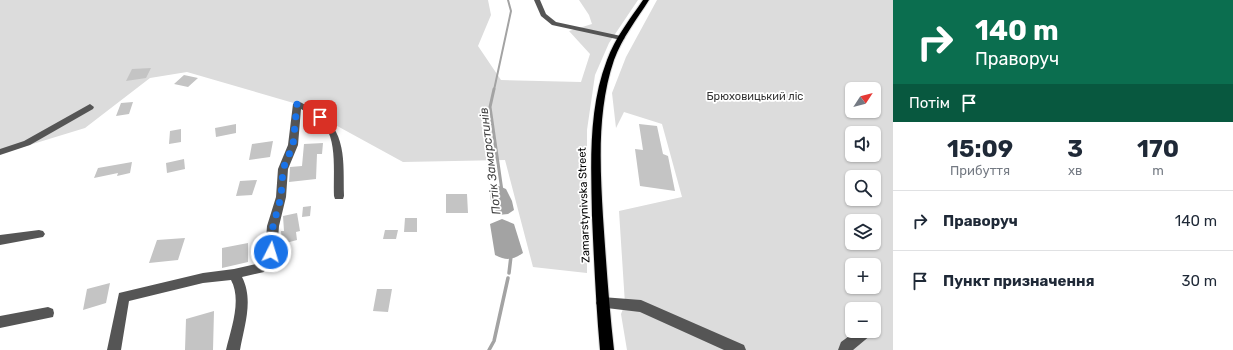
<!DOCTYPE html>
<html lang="uk">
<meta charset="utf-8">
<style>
:root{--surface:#fff;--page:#f6f6f7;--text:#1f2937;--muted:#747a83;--line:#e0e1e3}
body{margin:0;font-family:Rubik,sans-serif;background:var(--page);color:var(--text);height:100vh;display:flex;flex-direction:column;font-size:15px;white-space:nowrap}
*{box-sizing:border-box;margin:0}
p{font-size:13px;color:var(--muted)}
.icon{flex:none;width:22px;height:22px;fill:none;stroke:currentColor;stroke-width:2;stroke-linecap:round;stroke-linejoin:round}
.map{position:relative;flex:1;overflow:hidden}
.panel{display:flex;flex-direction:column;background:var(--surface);width:340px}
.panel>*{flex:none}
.guide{background:#0b6e4f;color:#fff;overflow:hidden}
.needle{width:26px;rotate:54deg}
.controls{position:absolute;left:845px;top:82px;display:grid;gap:8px}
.controls a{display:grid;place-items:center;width:36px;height:36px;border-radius:6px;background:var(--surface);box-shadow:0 1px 3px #0004;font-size:20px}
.pin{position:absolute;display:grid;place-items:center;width:34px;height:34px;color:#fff;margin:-17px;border-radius:8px;box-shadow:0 2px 6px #0006}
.me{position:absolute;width:44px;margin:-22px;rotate:5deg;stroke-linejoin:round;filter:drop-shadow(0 0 3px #0008)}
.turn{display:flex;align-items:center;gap:14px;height:84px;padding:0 16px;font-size:18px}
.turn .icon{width:52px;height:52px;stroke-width:2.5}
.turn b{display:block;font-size:28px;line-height:34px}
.then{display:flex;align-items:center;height:38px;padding:0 16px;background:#0003;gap:8px;font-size:15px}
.eta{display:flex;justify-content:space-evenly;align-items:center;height:68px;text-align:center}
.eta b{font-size:24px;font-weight:700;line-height:28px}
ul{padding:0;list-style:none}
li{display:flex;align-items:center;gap:12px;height:60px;padding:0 16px;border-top:1px solid var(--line)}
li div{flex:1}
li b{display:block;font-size:15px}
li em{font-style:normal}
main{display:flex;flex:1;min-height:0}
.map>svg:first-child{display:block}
.green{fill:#dcdcdc;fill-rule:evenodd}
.water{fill:#a3a3a3}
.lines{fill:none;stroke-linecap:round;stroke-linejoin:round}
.stream-far2{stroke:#a3a3a3;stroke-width:2}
.stream-far1{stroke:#a3a3a3;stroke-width:3}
.stream{stroke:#a3a3a3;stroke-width:3.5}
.building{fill:#c4c4c4}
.major-casing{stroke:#dbdbdb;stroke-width:2}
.minor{fill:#555;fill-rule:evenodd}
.major{fill:#000;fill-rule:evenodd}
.route{stroke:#1a73e8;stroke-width:7;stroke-dasharray:0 12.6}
.labels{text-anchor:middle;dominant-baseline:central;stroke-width:3.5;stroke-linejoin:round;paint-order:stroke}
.park-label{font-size:11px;fill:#333;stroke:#fff}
.street-label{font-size:11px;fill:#000;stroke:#fff}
.water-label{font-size:12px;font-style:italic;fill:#444;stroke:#fff}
</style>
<main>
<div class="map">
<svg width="893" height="350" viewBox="0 0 893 350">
<rect width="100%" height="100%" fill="#fff"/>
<path class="green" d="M 0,0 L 488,0 L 491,15 L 478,46 L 501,80 L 581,82 L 590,54 L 569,31 L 592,24 L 589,15 L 579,0 L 638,0 L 609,43 L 595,75 L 587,130 L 587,273 L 533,267 L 505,160 L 403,162 L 297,104 L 187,72 L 150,78 L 85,128 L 0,154 Z
M 657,0 L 893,0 L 893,350 L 627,350 L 621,314 L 625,304 L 619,211 L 682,197 L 662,124 L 624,112 L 616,128 L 612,93 L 626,57 ZM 852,89 L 874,89 L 874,111 L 852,111 ZM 852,133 L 874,133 L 874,155 L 852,155 ZM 852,177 L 874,177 L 874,199 L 852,199 ZM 852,221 L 874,221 L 874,243 L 852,243 ZM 852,265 L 874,265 L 874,287 L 852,287 ZM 852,309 L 874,309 L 874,331 L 852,331 Z"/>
<path class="water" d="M 499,186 L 506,189 L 512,201 L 514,210 L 508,214 L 498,215 C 494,207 488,199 491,190 Z
M 502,219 L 514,224 L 523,253 C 512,260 507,261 495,255 L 490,224 Z"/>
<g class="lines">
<path class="stream-far2" d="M 494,90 L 511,11 L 508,0"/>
<path class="stream-far1" d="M 494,89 L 490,107 L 502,191"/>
<path class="stream" d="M 509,273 L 511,256
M 489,350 L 494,341 L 508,278"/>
</g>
<path class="building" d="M 151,68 L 146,78 L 126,81 L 132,69 Z
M 184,75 L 198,78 L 188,87 L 174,84 Z
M 133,102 L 129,114 L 116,116 L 121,103 Z
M 236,124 L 236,133 L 216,137 L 215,128 Z
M 639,124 L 657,126 L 663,154 L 668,156 L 675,191 L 640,186 L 635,149 L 643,150 Z
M 181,129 L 181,142 L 169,144 L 170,131 Z
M 273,141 L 270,157 L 249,160 L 252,144 Z
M 323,143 L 322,154 L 317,154 L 316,179 L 289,182 L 290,167 L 302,166 L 304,144 Z
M 184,159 L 185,169 L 167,173 L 166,163 Z
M 132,162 L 130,173 L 117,176 L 118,173 L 94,178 L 98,168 Z
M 257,180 L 252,195 L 236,196 L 240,181 Z
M 446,194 L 467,194 L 468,213 L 446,213 Z
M 311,206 L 310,216 L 302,217 L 303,207 Z
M 297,213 L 300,231 L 296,232 L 297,240 L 282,244 L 281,231 L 284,231 L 283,216 Z
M 405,218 L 417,218 L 417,232 L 404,232 Z
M 385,230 L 398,230 L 396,239 L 383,239 Z
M 185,238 L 178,260 L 149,263 L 157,240 Z
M 248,243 L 248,262 L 222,268 L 222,248 Z
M 110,283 L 106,303 L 83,310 L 87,289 Z
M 377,289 L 392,289 L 388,312 L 373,311 Z
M 214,311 L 213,350 L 185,350 L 186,319 Z"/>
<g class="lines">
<defs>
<path id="major" d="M 643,0 L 649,0 C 637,19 622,38 614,60 C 597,110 600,165 603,217 C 606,261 609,306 614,350 L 600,350 C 596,305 594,261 592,216 C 591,164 588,109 607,60 C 615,38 630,19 643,0 Z"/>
</defs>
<use href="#major" class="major-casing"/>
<path class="minor" d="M 534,0 L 540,0 L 546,14 L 556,22 L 621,36 L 625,38 L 621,40 L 552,25 L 541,16 Z
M 297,101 C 303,103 309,107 314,110 C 348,129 343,162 344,196 L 343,199 L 335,199 L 334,196 C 333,177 337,144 326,128 C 320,119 310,114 301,109 L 298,145 L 288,169 L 286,197 L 279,226 L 277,252 L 264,272 L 242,277 C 254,300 244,327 240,350 L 226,350 C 231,329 242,300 231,280 L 203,283 L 129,301 L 121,350 L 107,350 L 119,293 L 203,273 L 234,269 L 256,264 L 265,251 L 267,226 L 276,197 L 278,169 L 288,145 L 293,104 Z
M 90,104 L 94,107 L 93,109 L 30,145 L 0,155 L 0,149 L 24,141 Z
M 39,230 L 43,231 L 45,234 L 43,237 L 0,245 L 0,235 Z
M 602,297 L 641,300 L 744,345 L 746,350 L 724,350 L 640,312 L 598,307 L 596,303 L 598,299 Z
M 48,307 L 53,309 L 54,313 L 53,317 L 0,328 L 0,316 Z
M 856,331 L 873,331 L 871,335 L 853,350 L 838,350 L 841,342 Z"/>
<use href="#major" class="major"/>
</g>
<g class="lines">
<path class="route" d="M 271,252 L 273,226 L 281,197 L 283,169 L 293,145 L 297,104 L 320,117"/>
</g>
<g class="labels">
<g class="park-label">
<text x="755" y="96">Брюховицький ліс</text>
</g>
<g class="street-label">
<text transform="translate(584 205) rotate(-92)">Zamarstynivska Street</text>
</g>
<g class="water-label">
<text transform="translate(490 161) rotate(-97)">Потік Замарстинів</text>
</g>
</g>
</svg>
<div class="controls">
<a><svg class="needle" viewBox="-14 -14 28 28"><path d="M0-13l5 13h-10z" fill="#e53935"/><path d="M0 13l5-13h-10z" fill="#747a83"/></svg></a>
<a><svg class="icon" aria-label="sound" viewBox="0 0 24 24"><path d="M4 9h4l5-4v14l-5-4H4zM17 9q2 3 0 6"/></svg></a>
<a><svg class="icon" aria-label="search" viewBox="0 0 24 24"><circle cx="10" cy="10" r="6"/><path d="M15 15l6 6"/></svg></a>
<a><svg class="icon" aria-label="layers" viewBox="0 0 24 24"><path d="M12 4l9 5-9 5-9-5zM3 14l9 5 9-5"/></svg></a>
<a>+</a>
<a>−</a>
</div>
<div class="pin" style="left:320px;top:117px;background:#d93025"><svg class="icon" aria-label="arrive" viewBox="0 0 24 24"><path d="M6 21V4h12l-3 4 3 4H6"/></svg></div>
<svg class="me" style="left:271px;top:252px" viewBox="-20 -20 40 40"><circle r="17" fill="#1a73e8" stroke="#fff" stroke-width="3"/><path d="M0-11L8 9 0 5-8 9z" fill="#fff"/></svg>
</div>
<section class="panel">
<div class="guide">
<div class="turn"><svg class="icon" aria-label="right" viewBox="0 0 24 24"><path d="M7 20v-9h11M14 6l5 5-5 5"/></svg><div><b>140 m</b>Праворуч</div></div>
<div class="then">Потім<svg class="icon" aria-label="arrive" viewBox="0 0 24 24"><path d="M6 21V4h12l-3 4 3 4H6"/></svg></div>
</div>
<div class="eta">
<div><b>15:09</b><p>Прибуття</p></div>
<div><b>3</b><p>хв</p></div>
<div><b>170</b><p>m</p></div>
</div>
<ul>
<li><svg class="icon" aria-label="right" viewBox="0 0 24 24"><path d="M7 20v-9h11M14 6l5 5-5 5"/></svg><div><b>Праворуч</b></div><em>140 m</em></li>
<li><svg class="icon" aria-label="arrive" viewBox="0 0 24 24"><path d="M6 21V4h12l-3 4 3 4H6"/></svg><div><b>Пункт призначення</b></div><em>30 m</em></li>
</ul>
</section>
</main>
